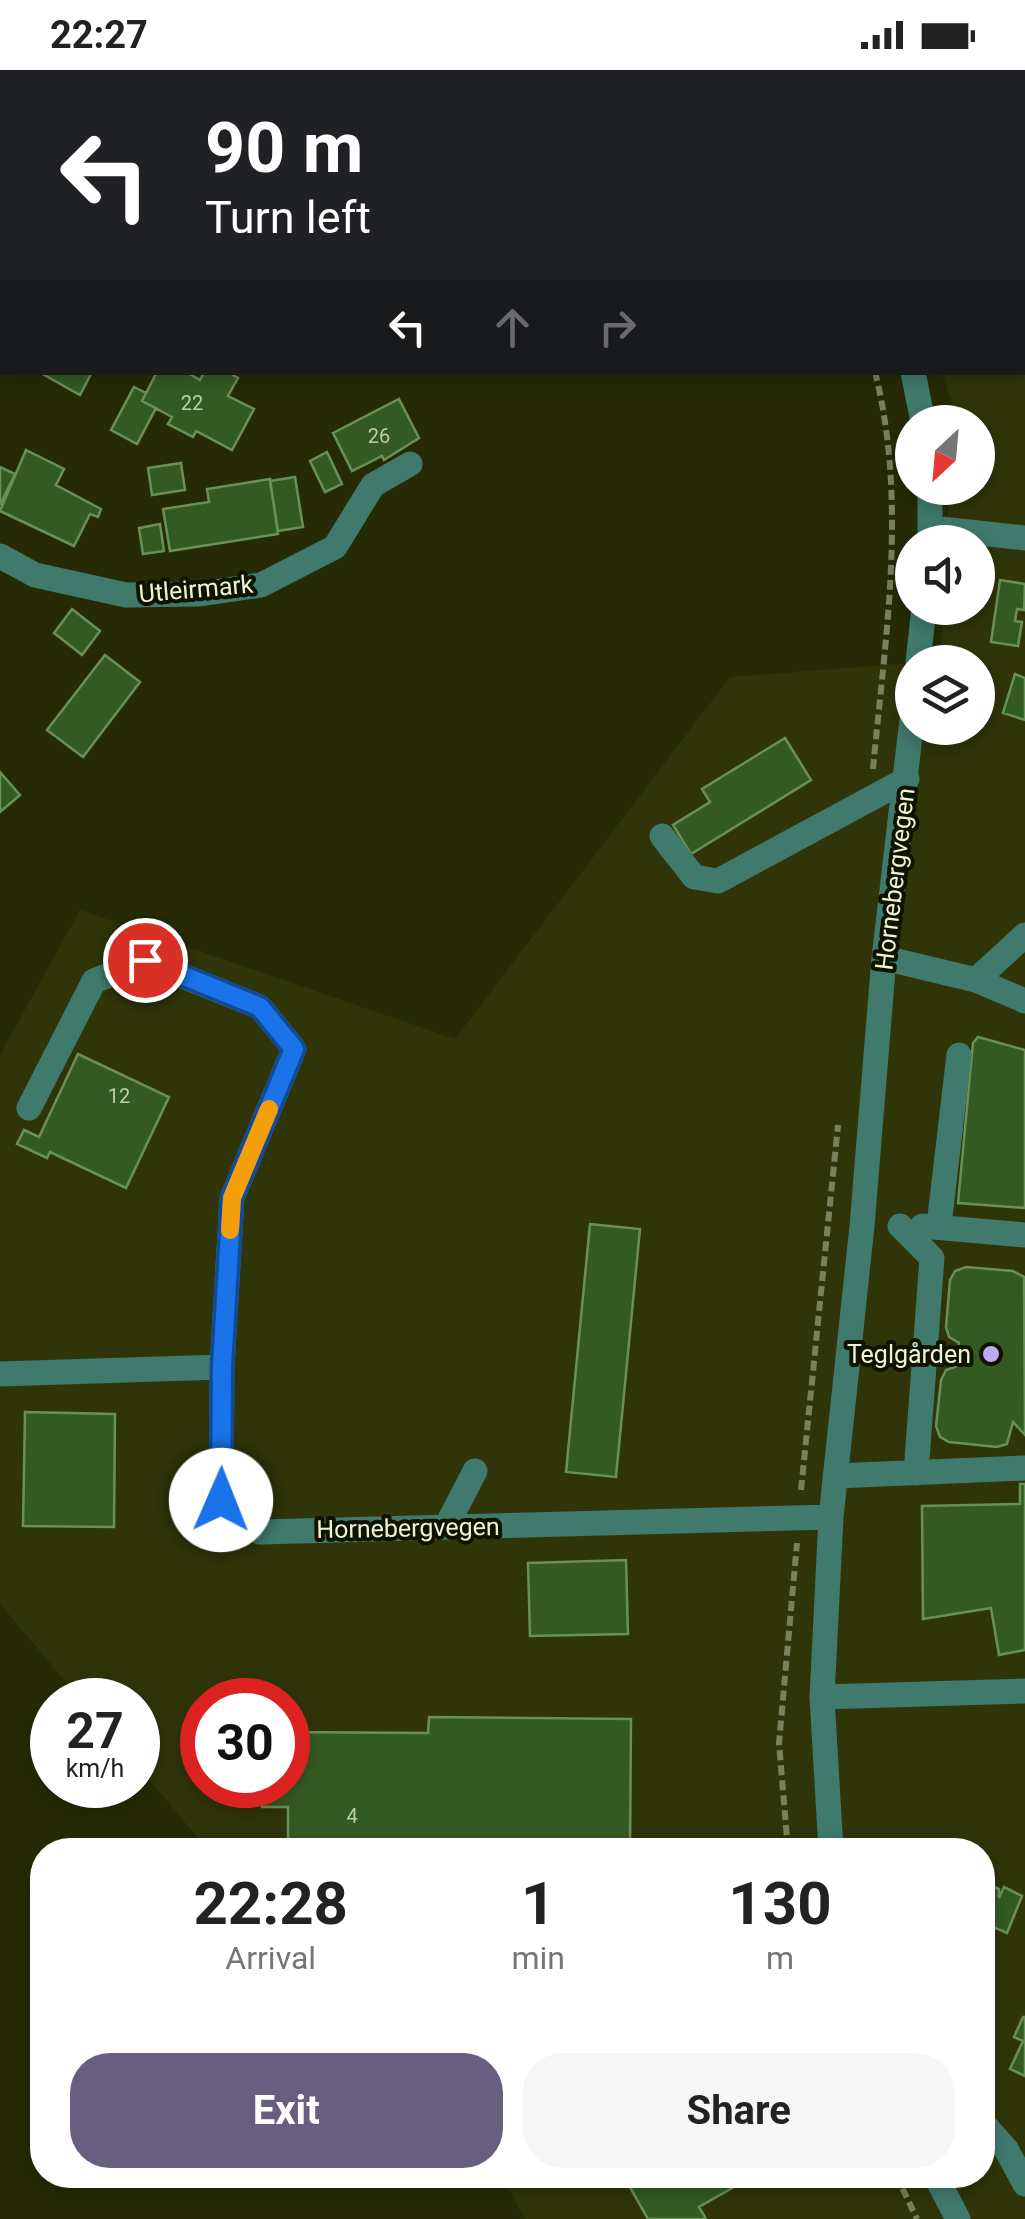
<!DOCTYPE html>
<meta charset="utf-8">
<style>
:root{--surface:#fff;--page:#f6f6f6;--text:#222;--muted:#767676;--accent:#685f80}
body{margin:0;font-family:Roboto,sans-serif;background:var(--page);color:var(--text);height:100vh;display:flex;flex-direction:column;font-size:38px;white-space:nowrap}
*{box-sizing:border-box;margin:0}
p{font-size:32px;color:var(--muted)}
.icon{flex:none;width:55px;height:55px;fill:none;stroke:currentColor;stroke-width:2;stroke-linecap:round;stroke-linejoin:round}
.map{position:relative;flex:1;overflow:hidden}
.details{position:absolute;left:30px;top:1768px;width:965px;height:350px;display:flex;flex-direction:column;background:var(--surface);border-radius:40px;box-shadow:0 5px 15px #0003}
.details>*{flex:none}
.top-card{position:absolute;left:0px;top:0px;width:1025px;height:305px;box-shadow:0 5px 15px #0003;background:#202124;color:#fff;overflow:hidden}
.needle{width:65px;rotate:206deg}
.buttons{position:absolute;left:895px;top:335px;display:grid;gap:20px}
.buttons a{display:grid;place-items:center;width:100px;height:100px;border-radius:50%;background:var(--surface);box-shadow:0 5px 15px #0003;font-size:50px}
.speed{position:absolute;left:30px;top:1608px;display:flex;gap:20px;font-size:50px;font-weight:700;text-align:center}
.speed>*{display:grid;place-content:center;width:130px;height:130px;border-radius:50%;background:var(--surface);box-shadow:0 5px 15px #0003;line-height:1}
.speed small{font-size:25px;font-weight:400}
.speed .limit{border:15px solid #d22;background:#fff;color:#111}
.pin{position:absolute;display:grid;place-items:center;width:85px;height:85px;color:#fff;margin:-42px;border:5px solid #fff;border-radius:50%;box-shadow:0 2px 10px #0007}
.me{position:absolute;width:110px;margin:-55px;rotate:1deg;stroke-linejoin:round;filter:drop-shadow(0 0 8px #0008)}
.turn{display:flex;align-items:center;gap:35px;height:210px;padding:0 40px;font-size:45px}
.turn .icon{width:130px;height:130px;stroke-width:2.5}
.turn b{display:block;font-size:70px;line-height:85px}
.lanes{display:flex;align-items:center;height:95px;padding:0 40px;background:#0003;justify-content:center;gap:50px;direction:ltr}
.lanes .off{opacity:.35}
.eta{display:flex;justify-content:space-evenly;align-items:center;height:170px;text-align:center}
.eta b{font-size:60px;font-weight:700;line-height:70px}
.cta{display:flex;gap:20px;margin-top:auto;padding:20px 40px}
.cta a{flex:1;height:115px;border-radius:40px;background:var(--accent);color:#fff;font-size:40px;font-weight:700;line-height:115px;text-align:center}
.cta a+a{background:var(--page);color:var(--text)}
.status{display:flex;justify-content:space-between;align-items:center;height:70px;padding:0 50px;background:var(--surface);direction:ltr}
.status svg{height:28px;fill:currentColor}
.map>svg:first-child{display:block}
.built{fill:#2f3409;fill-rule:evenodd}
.building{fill:#345a23;stroke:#699157;stroke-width:2.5}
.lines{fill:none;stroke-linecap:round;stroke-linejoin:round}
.path{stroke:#7a805b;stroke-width:6;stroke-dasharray:10 5;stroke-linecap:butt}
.minor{stroke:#3f7a6c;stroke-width:25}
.route-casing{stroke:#114b97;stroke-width:25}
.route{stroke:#1a73e8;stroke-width:18}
.slow{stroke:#f59e0b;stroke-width:18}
.poi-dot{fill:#bea9f4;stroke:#0f1300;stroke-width:4}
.labels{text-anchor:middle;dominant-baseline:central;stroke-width:8;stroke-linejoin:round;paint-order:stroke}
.number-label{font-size:20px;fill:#bfcea6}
.street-label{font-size:25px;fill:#edf4d1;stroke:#0f1300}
.poi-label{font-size:25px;fill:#edf4d1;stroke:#0f1300;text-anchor:end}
</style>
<div class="status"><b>22:27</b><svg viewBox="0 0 49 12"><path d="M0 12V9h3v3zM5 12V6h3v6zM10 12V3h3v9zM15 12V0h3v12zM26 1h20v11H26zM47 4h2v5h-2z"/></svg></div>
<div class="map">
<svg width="1025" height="2149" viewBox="0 0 1025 2149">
<rect width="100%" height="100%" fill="#262b05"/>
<path class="built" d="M 843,0 L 1025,0 L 1025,2149 L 525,2149 L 501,2105 L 982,2105 L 982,1780 L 208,1780 L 138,1696 L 138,1630 L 81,1630 L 0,1534 L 0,985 L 80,840 L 455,969 L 730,607 L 912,593 L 912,658 L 978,658 L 978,592 L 918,592 L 940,590 L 943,538 L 978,538 L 978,472 L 946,472 L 950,418 L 978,418 L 978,352 L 953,352 L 954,339 L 942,303 L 1022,302 L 1022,2 ZM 202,1630 L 288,1630 L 288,1715 L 202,1715 Z"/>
<path class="building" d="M 39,302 L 92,302 L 80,325 Z
M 157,302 L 186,302 L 200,310 L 204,302 L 228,302 L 238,308 L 228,326 L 254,339 L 232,380 L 196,361 L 193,367 L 168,354 L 172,347 L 142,331 Z
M 134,317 L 146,323 L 142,331 L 156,338 L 137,374 L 111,360 Z
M 399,329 L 419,368 L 384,390 L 382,386 L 352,401 L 333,363 Z
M 26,380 L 64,399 L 56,415 L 101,439 L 98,447 L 90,444 L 74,476 L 0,441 Z
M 327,382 L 342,414 L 325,422 L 310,391 Z
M 181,393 L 185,420 L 152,425 L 148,398 Z
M 0,397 L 15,404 L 0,435 Z
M 295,407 L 303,457 L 278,461 L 270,411 Z
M 270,409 L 278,464 L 170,481 L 163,439 L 209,432 L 207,419 Z
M 160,454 L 164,481 L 143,484 L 139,458 Z
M 1000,510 L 1025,514 L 1024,540 L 1017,539 L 1015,551 L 1022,552 L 1018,576 L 991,572 Z
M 72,539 L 100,561 L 82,585 L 54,563 Z
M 105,585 L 140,612 L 83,687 L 47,660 Z
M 1015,604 L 1025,608 L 1025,650 L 1003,643 Z
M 785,668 L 811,710 L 691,784 L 673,755 L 710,732 L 702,719 Z
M 0,702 L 20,725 L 0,742 Z
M 978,967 L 1025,980 L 1025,1138 L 958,1133 L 973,973 Z
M 78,984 L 169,1027 L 126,1118 L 50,1082 L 47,1088 L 17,1074 L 24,1060 L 39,1067 Z
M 590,1154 L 640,1159 L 616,1407 L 566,1402 Z
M 966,1197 L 1013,1201 L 1024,1207 L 1025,1365 L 1013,1352 L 1007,1374 L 997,1377 L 949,1372 L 940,1367 L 936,1356 L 941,1310 L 946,1300 L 957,1296 L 959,1273 L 949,1267 L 946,1257 L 950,1210 L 955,1201 Z
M 25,1342 L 115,1344 L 114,1457 L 23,1456 Z
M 1020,1414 L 1025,1414 L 1025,1580 L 999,1585 L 991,1538 L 923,1549 L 922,1436 L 1020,1434 Z
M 626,1490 L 628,1564 L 530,1566 L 528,1493 Z
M 429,1647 L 631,1649 L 630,1780 L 288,1780 L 288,1737 L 262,1737 L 262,1715 L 288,1715 L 288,1662 L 428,1663 Z
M 982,1811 L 999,1819 L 999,1828 L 1004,1817 L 1022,1826 L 1007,1863 L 982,1852 Z
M 1023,1947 L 1025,1947 L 1025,2006 L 1010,1999 L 1023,1971 L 1014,1967 Z
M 623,2105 L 755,2105 L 699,2137 L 706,2149 L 648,2149 Z"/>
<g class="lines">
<path class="path" d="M 192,0 L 194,2
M 809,0 L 810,2
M 873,699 C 885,568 908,432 875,302
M 801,1420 L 838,1055
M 788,1780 L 779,1673 L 797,1473
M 896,2105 L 917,2149"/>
<path class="minor" d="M 1022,217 L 1025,215
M 0,227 L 2,227
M 913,302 L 923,352
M 930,418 L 930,472
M 932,458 L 1025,468
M 0,486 L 35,505 L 126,525 L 200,524 L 261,515 L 335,477 L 373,415 L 410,394
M 918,592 L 924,538
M 662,766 L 694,807 L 718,811 L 907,709
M 884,888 L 976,910 L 1025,865
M 976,910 L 1025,931
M 29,1038 L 94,911 L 145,891 L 260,937 L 294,979 L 232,1128 L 222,1297 L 221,1430 L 260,1462 L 831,1447
M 939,1155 L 959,985
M 900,1156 L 932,1188 L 916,1403
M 922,1156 L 1025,1165
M 0,1304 L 222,1297
M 835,1406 L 1025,1398
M 446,1457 L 475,1401
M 822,1627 L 1025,1621
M 831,1780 L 822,1627 L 831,1447 L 862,1156 L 884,888 L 912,649
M 982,2052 L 1006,2079 L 1025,2114
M 935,2105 L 958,2149"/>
</g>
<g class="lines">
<defs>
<path id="route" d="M 145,890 L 260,937 L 294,979 L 232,1128 L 222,1297 L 221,1430"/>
</defs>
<use href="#route" class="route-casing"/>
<use href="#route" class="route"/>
<path class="slow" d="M 230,1160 L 232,1128 L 269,1039"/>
</g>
<circle class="poi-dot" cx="991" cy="1284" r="10"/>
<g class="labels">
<g class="number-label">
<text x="192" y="333">22</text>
<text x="379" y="366">26</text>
<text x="119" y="1026">12</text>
<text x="352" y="1746">4</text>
</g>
<g class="street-label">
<text transform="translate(196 519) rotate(-5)">Utleirmark</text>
<text transform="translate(895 809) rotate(-83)">Hornebergvegen</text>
<text transform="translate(408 1458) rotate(-1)">Hornebergvegen</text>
</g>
<g class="poi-label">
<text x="971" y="1284">Teglgården</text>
</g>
</g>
</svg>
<div class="buttons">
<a><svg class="needle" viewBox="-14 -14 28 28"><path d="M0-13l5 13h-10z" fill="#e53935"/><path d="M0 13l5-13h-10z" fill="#767676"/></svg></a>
<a><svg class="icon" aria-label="sound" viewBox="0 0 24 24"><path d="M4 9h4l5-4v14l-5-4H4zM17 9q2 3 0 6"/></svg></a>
<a><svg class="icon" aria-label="layers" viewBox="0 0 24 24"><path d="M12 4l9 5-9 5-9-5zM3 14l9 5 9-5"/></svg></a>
</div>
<div class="speed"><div>27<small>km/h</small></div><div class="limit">30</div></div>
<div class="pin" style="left:145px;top:890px;background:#d93025"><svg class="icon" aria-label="arrive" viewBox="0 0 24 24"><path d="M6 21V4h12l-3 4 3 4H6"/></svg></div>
<svg class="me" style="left:221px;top:1430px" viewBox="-20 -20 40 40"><circle r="19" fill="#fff"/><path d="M0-13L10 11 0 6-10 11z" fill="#1a73e8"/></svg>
<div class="top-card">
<div class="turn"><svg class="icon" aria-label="left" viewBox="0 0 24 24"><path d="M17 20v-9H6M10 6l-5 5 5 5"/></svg><div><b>90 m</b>Turn left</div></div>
<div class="lanes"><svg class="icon" aria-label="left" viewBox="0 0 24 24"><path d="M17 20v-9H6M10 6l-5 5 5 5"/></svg><svg class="icon off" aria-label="ahead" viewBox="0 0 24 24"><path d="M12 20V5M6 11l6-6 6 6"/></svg><svg class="icon off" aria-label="right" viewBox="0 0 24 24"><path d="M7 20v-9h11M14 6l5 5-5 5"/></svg></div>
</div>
<section class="details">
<div class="eta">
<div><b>22:28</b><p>Arrival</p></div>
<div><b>1</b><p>min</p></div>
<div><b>130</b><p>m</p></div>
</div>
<div class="cta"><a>Exit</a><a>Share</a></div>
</section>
</div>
